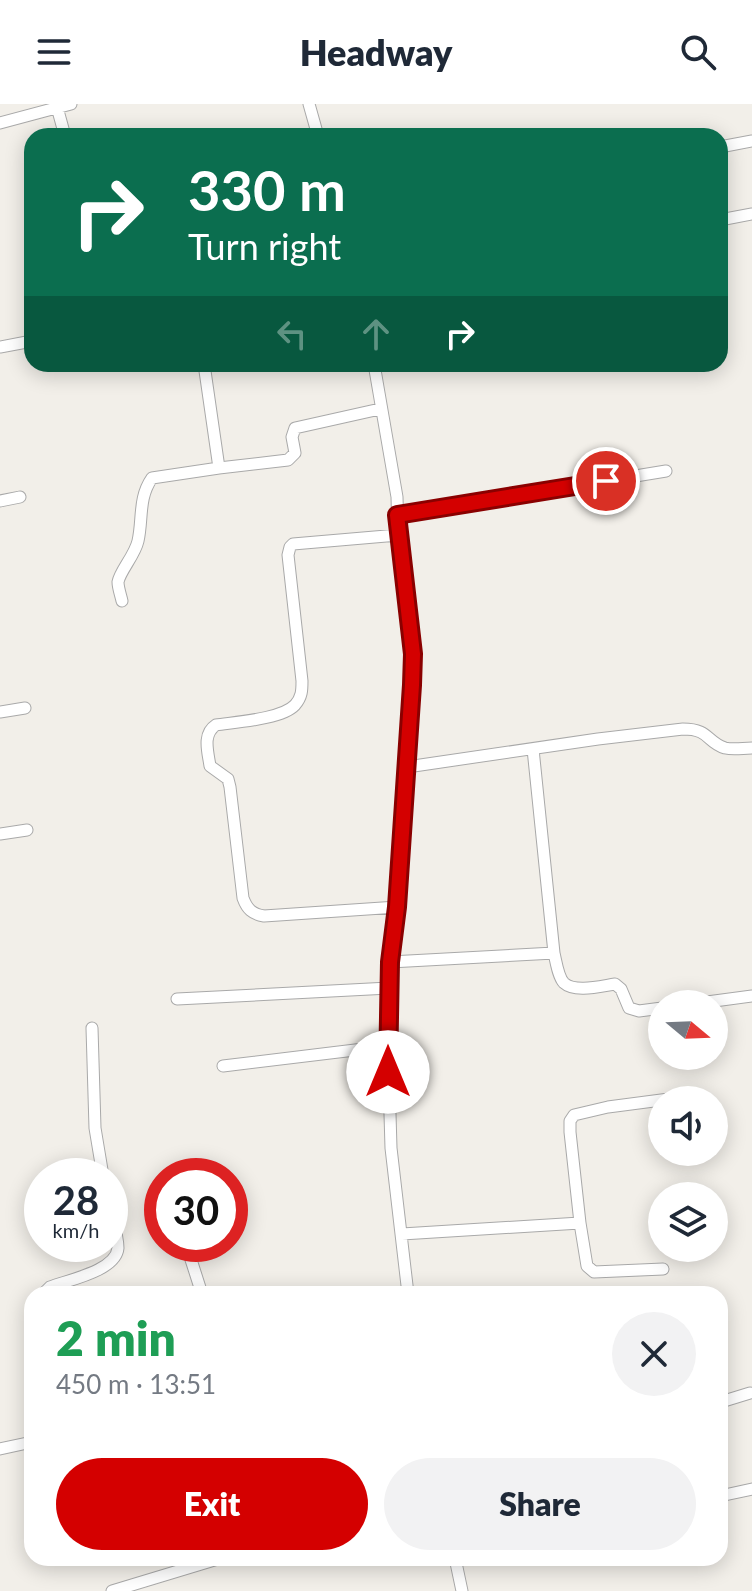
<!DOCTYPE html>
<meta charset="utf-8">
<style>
:root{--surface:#fff;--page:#f2f2f3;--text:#1f2937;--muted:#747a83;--accent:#d40000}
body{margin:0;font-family:Lato,sans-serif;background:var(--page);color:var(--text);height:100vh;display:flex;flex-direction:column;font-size:30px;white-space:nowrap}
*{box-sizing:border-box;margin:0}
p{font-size:26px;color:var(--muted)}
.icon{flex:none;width:44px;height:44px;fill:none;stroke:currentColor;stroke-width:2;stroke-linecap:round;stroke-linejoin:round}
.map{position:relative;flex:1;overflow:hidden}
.sheet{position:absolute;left:24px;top:1182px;width:704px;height:280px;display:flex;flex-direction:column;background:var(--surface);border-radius:24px;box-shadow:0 4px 20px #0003}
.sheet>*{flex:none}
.top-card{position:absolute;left:24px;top:24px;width:704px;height:244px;border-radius:24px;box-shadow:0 4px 20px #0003;background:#0b6e4f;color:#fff;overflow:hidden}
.needle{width:52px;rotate:109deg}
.controls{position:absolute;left:648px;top:886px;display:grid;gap:16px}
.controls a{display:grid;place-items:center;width:80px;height:80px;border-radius:50%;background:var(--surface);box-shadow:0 4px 20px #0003;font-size:40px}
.speed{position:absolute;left:24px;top:1054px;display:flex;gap:16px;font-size:40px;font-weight:700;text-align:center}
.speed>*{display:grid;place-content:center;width:104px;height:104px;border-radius:50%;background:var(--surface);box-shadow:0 4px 20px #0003;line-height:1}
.speed small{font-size:20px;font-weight:400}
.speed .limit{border:12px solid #d22;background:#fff;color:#111}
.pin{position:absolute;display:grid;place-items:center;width:68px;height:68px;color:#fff;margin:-34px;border:4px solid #fff;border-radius:50%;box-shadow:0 2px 8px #0007}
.me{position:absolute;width:88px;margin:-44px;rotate:0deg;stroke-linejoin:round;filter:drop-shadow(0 0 6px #0008)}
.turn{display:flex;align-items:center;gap:28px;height:168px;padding:0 32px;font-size:36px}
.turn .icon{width:104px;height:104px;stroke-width:2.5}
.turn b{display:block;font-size:56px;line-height:68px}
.lanes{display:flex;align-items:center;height:76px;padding:0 32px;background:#0003;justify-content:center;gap:40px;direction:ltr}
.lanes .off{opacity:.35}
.round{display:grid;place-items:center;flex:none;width:84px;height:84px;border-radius:42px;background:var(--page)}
.summary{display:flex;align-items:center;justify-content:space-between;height:136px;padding:0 32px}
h1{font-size:48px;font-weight:800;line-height:60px;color:#1e9e55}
.cta{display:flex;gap:16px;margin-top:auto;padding:16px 32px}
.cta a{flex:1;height:92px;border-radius:48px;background:var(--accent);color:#fff;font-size:32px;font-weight:800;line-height:92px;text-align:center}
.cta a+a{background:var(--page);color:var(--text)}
header{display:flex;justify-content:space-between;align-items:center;height:104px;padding:0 32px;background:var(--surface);font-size:36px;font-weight:800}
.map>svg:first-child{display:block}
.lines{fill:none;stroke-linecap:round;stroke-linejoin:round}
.street-casing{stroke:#a9a9a9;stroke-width:13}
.street{stroke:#fff;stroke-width:11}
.route-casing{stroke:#8a0000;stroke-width:20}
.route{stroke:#d40000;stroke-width:14}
</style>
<header><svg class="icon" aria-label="menu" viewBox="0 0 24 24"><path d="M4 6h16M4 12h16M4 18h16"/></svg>Headway<svg class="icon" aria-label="search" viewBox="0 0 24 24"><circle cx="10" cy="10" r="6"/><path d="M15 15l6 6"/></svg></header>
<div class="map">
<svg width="752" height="1487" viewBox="0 0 752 1487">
<rect width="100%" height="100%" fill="#f2efe9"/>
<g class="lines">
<defs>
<path id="street" d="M 309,0 L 318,32
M 57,3 L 65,32
M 0,19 L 71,0
M 720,43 L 752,37
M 720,116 L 752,110
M 0,243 L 32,237
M 374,260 L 397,393 L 398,431 L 413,550 L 407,663 L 397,803 L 390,858 L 388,942 L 391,1044 L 408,1190
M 219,364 L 288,356 L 295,349 L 292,333 L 295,324 L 380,305
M 0,397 L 20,393
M 397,411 L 666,367
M 122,497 C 121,492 118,484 118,478 C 120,467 135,451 138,437 C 143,415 138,394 152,374 L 219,364 L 204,260
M 0,608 L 25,604
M 533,645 L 554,849
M 407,663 L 598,635 L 683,625 C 710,625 706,638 725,644 C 734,646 743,644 752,644
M 0,730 L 27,726
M 397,803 L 264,812 C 252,810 247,805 243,794 L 230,683 L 228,675 L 210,662 C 208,648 202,630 216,621 C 236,618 282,615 295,601 C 302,593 302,586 302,577 L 288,451 L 290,443 L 293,440 L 398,431
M 390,858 L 554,849 C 556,857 558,873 564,879 C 575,889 601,882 615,880 L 621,885 L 629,904 L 639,907 L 662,904
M 177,895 L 389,884
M 692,900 L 752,892
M 92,924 L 95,1024 L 103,1072
M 223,962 L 388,942
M 580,1119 L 570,1028 L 570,1017 L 574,1011 L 608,1003 L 669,995
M 402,1130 L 580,1119 L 587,1162 L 594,1168 L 663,1165
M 186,1140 L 202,1190
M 43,1190 L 50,1183 C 68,1176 116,1167 118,1144 C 118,1132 113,1118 110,1107
M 720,1300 L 724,1297 L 750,1289
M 0,1345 L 32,1338
M 720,1392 L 752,1385
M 455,1454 L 462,1487
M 112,1487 L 221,1454"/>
</defs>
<use href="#street" class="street-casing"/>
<use href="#street" class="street"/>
</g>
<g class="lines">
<defs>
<path id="route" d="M 388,968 L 390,858 L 397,803 L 412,581 L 413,550 L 397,411 L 606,377"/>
</defs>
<use href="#route" class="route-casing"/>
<use href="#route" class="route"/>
</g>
</svg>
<div class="controls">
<a><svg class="needle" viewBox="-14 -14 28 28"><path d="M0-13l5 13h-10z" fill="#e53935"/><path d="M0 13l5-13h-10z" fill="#747a83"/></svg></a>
<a><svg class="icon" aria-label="sound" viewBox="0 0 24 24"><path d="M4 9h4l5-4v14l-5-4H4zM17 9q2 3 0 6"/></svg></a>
<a><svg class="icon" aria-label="layers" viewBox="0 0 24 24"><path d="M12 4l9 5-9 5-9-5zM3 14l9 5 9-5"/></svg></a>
</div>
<div class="speed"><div>28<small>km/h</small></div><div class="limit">30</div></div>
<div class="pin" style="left:606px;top:377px;background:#d93025"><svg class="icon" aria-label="arrive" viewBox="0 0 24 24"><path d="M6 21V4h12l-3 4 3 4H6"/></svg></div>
<svg class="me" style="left:388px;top:968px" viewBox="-20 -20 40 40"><circle r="19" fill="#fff"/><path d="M0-13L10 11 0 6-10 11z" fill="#d40000"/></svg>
<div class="top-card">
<div class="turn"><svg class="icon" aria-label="right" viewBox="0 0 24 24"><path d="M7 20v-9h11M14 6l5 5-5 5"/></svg><div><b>330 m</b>Turn right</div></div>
<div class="lanes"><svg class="icon off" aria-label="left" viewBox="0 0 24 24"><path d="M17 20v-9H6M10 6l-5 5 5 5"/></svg><svg class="icon off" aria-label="ahead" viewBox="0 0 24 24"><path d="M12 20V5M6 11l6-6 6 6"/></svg><svg class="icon" aria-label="right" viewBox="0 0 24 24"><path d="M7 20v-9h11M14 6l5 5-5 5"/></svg></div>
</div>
<section class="sheet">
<div class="summary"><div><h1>2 min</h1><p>450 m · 13:51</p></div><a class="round"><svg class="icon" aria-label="close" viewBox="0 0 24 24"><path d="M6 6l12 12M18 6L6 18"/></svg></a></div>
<div class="cta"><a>Exit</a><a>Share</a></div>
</section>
</div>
